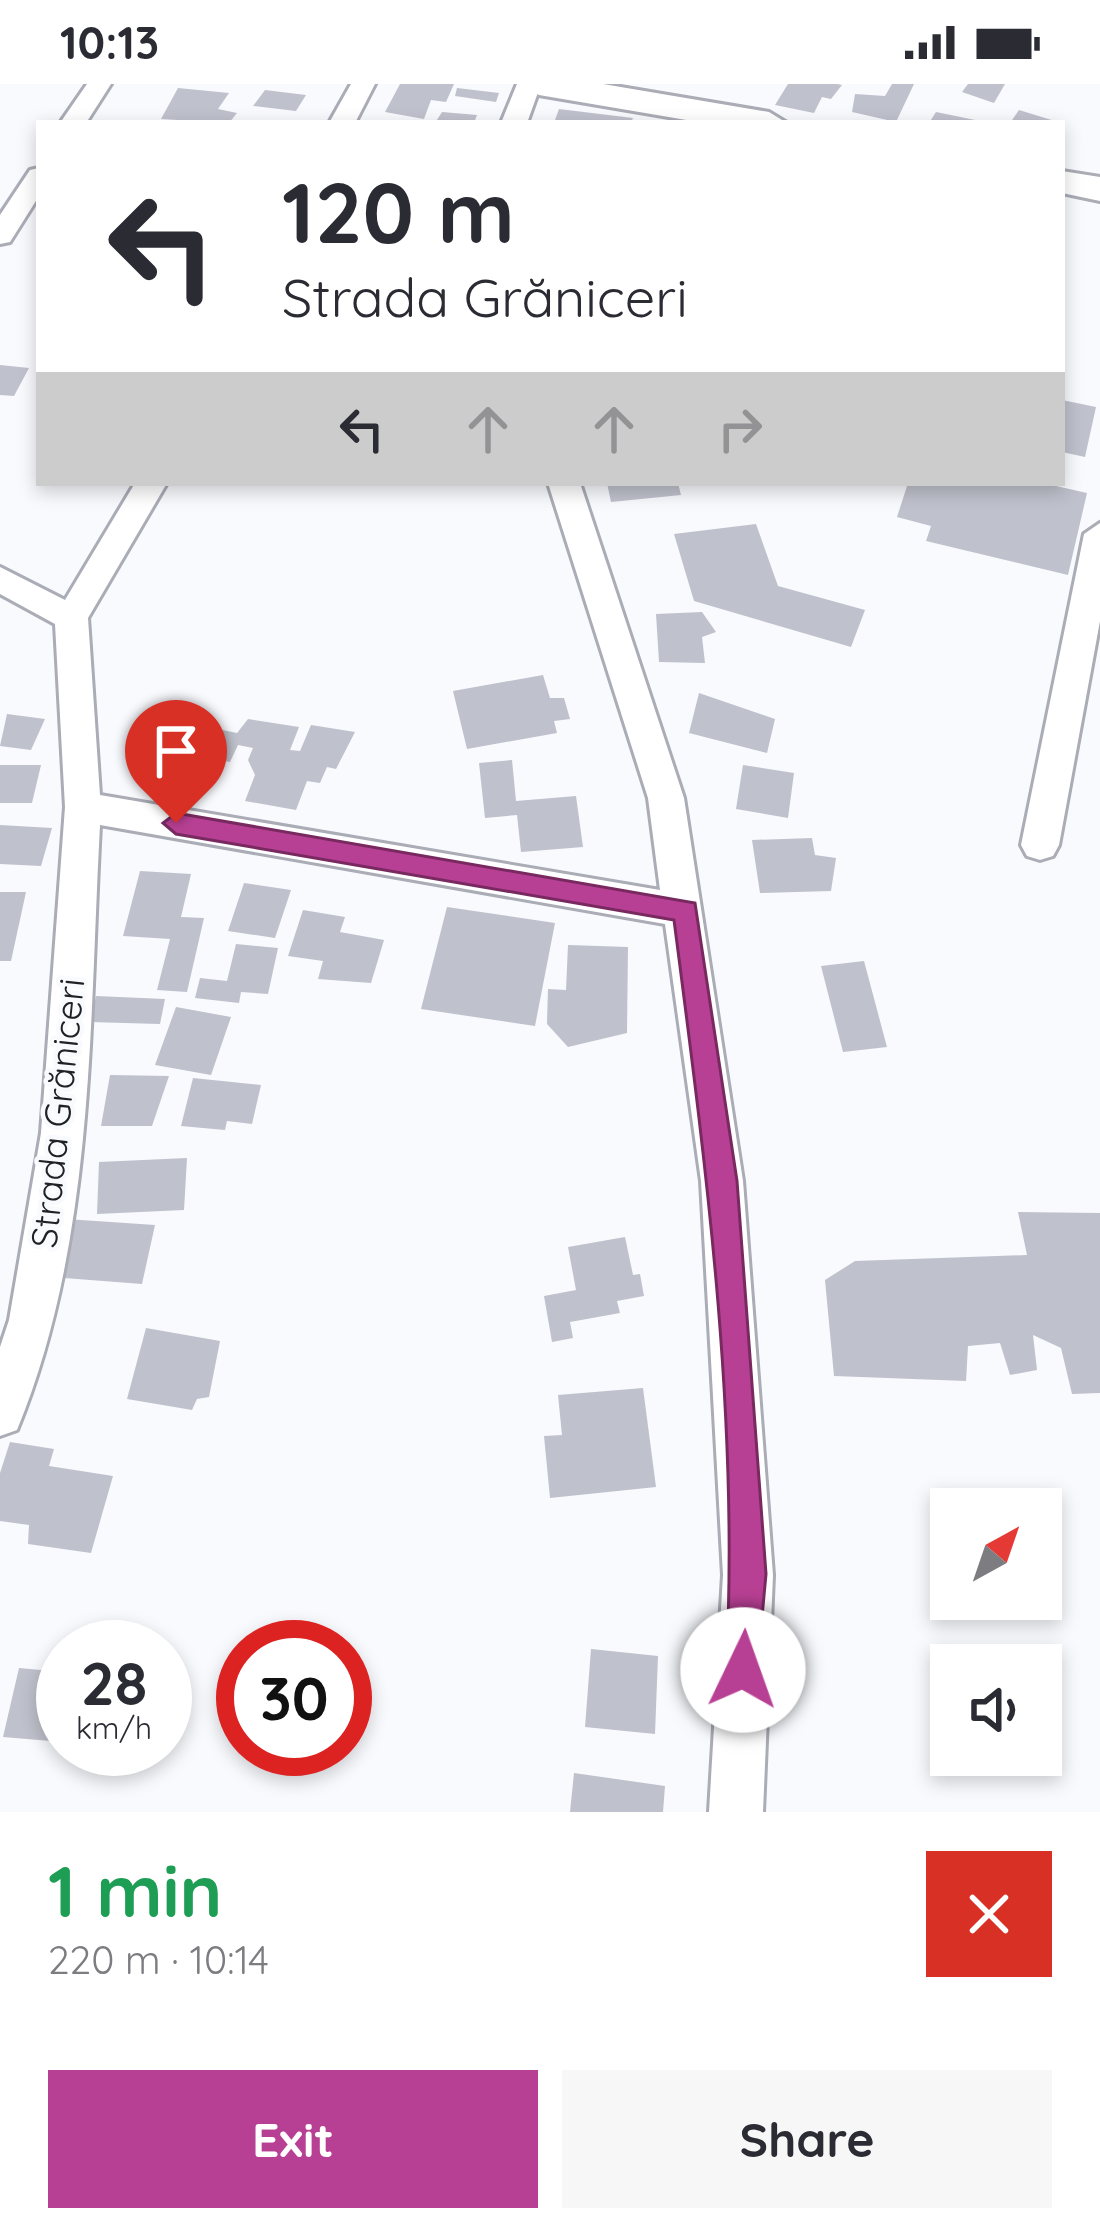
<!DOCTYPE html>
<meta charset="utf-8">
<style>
:root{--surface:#fff;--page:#f7f7f7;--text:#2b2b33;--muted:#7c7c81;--accent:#b84094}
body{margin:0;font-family:Quicksand,sans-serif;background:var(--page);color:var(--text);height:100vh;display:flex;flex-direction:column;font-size:45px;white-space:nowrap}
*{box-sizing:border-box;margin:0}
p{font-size:39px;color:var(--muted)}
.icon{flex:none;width:66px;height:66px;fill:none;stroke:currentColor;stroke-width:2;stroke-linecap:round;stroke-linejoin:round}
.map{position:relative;height:1728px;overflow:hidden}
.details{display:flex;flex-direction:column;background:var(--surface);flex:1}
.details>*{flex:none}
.top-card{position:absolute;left:36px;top:36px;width:1029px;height:366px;border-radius:0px;box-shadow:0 6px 18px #0003;background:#fff;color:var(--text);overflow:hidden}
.needle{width:78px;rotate:40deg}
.fabs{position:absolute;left:930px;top:1404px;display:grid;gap:24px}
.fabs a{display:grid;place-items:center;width:132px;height:132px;border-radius:0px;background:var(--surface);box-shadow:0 6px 18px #0003;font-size:60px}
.speed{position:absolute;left:36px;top:1536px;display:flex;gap:24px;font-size:60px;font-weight:700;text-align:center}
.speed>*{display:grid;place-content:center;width:156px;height:156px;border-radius:50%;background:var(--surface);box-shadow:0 6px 18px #0003;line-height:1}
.speed small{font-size:30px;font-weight:400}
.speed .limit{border:18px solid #d22;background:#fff;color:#111}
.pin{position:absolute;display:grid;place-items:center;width:102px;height:102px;color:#fff;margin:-123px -51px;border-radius:50% 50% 50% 0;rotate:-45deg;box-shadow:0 0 12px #0007}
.pin .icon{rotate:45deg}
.me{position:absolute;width:132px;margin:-66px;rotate:3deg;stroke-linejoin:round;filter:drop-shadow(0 0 9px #0008)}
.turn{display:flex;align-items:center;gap:42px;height:252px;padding:0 48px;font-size:54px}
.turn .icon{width:156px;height:156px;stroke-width:2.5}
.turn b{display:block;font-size:84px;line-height:102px}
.lanes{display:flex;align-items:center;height:114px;padding:0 48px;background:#0003;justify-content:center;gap:60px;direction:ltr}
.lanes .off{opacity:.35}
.round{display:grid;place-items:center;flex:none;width:126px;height:126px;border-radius:0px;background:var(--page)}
.head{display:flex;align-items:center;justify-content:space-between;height:204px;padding:0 48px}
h1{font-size:72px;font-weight:700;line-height:90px;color:#1e9e55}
.button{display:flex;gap:24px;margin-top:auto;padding:24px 48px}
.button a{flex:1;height:138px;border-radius:0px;background:var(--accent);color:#fff;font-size:48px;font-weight:700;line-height:138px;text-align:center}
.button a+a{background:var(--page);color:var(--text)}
.status{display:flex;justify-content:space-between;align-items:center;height:84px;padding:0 60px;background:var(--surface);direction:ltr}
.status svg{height:33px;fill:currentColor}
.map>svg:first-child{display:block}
.building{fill:#bfc1cc}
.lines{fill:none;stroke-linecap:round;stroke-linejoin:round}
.street-casing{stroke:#aaacb6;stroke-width:6}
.secondary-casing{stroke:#aaacb6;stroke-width:6}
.street{fill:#fff;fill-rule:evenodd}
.secondary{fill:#fff;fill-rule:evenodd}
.route{fill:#b84094;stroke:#782a60;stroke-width:3}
.labels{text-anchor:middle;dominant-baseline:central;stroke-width:9;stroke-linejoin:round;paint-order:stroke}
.street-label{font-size:36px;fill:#202125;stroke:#f9fafe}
</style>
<div class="status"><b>10:13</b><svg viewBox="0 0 49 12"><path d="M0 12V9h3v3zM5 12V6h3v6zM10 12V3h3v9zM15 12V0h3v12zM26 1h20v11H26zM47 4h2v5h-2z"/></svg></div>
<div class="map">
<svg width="1100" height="1728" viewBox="0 0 1100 1728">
<rect width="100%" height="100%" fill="#f9fafe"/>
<path class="building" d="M 400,0 L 454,0 L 446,18 L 431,16 L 424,35 L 385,28 Z
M 788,0 L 837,0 L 842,1 L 831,15 L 822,13 L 814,29 L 775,21 Z
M 892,0 L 914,0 L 896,38 L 852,28 L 855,10 L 885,12 Z
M 968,0 L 1005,0 L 994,19 L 962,8 Z
M 178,4 L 229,9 L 218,25 L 237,29 L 229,39 L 161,35 Z
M 457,4 L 499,9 L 496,18 L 455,12 Z
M 265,6 L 306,11 L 296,27 L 253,22 Z
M 559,25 L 633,34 L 631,39 L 555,36 Z
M 1019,26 L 1058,38 L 1058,39 L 1010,39 Z
M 442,28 L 477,31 L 474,39 L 435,39 Z
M 936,28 L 980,37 L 980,39 L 929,39 Z
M 0,281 L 29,284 L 14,312 L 0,311 Z
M 1062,316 L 1096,323 L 1085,373 L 1062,368 Z
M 607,399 L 678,399 L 681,411 L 611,418 Z
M 908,399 L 1043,399 L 1087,409 L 1068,491 L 926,457 L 931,442 L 897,433 Z
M 756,440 L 778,502 L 865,526 L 851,563 L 694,517 L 674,450 Z
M 702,528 L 716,548 L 702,553 L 705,579 L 659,578 L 656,530 Z
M 543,591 L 550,614 L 564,614 L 570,635 L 554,637 L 557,649 L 467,665 L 453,607 Z
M 699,609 L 775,635 L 767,669 L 689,649 Z
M 7,630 L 45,635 L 31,666 L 0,662 Z
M 248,635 L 299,643 L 290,666 L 300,667 L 311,641 L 355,648 L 336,685 L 327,683 L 320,699 L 307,697 L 296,726 L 245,717 L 255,691 L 248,676 L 253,664 L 238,661 L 230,678 L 190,671 L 203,642 L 237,649 Z
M 512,676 L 516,717 L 576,712 L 583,763 L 521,768 L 517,731 L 485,734 L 479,679 Z
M 0,681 L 41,681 L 32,719 L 0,719 Z
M 743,681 L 794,689 L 788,734 L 736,725 Z
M 184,689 L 201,690 L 196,713 L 178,712 Z
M 0,741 L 52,744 L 41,782 L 0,780 Z
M 812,754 L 815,771 L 836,774 L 831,807 L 760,809 L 752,756 Z
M 140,787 L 191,790 L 181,833 L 204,834 L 187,908 L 157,906 L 170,855 L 123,852 Z
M 244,799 L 291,806 L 275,854 L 228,847 Z
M 0,808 L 26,808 L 11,877 L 0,877 Z
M 447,823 L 555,839 L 535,942 L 421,925 Z
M 303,826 L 345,833 L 340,848 L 384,856 L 371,899 L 318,895 L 323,877 L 288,872 Z
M 236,860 L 278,864 L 268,910 L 241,908 L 239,919 L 195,914 L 200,894 L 227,897 Z
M 568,861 L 628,863 L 627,949 L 568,963 L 547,940 L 548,905 L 566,906 Z
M 864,877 L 887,963 L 843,968 L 821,882 Z
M 96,912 L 165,915 L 160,940 L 90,938 Z
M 176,923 L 231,933 L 211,991 L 155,981 Z
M 110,991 L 169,992 L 152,1042 L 101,1042 Z
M 193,994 L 261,1001 L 252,1040 L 227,1037 L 225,1046 L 181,1042 Z
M 187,1074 L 184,1126 L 97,1130 L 99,1078 Z
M 1018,1128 L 1100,1129 L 1100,1309 L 1072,1310 L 1061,1264 L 1033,1251 L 1037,1286 L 1010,1291 L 1000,1259 L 968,1262 L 966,1297 L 834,1292 L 825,1196 L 855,1177 L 1027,1171 Z
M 66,1135 L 155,1141 L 142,1200 L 51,1193 Z
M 625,1153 L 633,1191 L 640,1190 L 644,1212 L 617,1217 L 620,1229 L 570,1238 L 573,1254 L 552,1258 L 544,1212 L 576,1206 L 568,1163 Z
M 146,1244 L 220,1257 L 209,1313 L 197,1315 L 192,1326 L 127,1315 Z
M 643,1304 L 656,1403 L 550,1414 L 544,1352 L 562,1351 L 558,1311 Z
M 10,1358 L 54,1365 L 49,1382 L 113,1392 L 91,1469 L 28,1460 L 29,1441 L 0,1437 L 0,1389 Z
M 591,1565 L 658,1572 L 655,1650 L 585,1643 Z
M 19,1584 L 63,1588 L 63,1658 L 3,1653 Z
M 574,1689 L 665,1702 L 663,1728 L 570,1728 Z"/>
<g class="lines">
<defs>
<path id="street" d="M 87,0 L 111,0 L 86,39 L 60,39 Z
M 351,0 L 375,0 L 355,39 L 329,39 Z
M 517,0 L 541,0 L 527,39 L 501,39 Z
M 39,84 L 39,112 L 10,158 L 0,160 L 0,131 L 30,86 Z
M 135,399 L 167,399 L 88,534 L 100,711 L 660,806 L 648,714 L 548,399 L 580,399 L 684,714 L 743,1097 L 773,1491 L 763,1728 L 709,1728 L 723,1491 L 701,1097 L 665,840 L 100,741 C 89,942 95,1157 17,1346 L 0,1352 L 0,1263 L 9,1236 L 41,1049 L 65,723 L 55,540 L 0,510 L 0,483 L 65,516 Z
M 1100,439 L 1100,537 L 1059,761 L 1053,772 L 1040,776 L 1027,772 L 1021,761 L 1084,450 Z"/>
<path id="secondary" d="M 521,0 L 603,0 L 769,28 L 787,39 L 704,39 L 539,11 Z
M 1062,87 L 1100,93 L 1100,117 L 1062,109 Z"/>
</defs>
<use href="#street" class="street-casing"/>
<use href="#secondary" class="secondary-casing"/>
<use href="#street" class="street"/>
<use href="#secondary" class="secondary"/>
</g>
<path class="route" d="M 176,729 L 695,819 L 737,1097 L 766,1490 L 756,1598 L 743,1603 L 731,1598 L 726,1586 C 740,1336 706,1083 674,836 L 176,750 L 163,739 Z"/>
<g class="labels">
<g class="street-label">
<text transform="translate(57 1029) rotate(-84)">Strada Grăniceri</text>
</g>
</g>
</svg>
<div class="fabs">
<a><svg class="needle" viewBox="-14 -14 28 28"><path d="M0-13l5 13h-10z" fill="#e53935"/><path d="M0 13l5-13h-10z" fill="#7c7c81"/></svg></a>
<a><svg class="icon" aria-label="sound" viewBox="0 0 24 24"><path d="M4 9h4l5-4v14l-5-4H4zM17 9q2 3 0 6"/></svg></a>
</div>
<div class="speed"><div>28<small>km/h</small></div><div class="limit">30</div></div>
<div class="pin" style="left:176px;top:739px;background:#d93025"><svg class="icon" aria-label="arrive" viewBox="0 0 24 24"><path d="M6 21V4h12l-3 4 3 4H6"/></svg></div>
<svg class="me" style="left:743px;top:1586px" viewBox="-20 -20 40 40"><circle r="19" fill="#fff"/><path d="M0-13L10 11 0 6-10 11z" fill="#b84094"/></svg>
<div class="top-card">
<div class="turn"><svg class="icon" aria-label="left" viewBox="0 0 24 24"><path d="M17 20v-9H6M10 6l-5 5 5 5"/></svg><div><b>120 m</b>Strada Grăniceri</div></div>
<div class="lanes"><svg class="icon" aria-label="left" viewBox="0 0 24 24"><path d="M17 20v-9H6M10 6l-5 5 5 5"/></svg><svg class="icon off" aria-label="ahead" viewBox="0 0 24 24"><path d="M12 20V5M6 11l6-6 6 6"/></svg><svg class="icon off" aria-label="ahead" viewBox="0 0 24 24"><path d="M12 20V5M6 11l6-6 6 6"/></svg><svg class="icon off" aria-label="right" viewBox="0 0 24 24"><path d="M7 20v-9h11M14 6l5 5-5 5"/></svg></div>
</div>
</div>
<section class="details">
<div class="head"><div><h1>1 min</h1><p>220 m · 10:14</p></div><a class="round" style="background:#d93025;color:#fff"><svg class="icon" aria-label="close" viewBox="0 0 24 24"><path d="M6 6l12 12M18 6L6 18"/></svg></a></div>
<div class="button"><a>Exit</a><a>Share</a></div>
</section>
